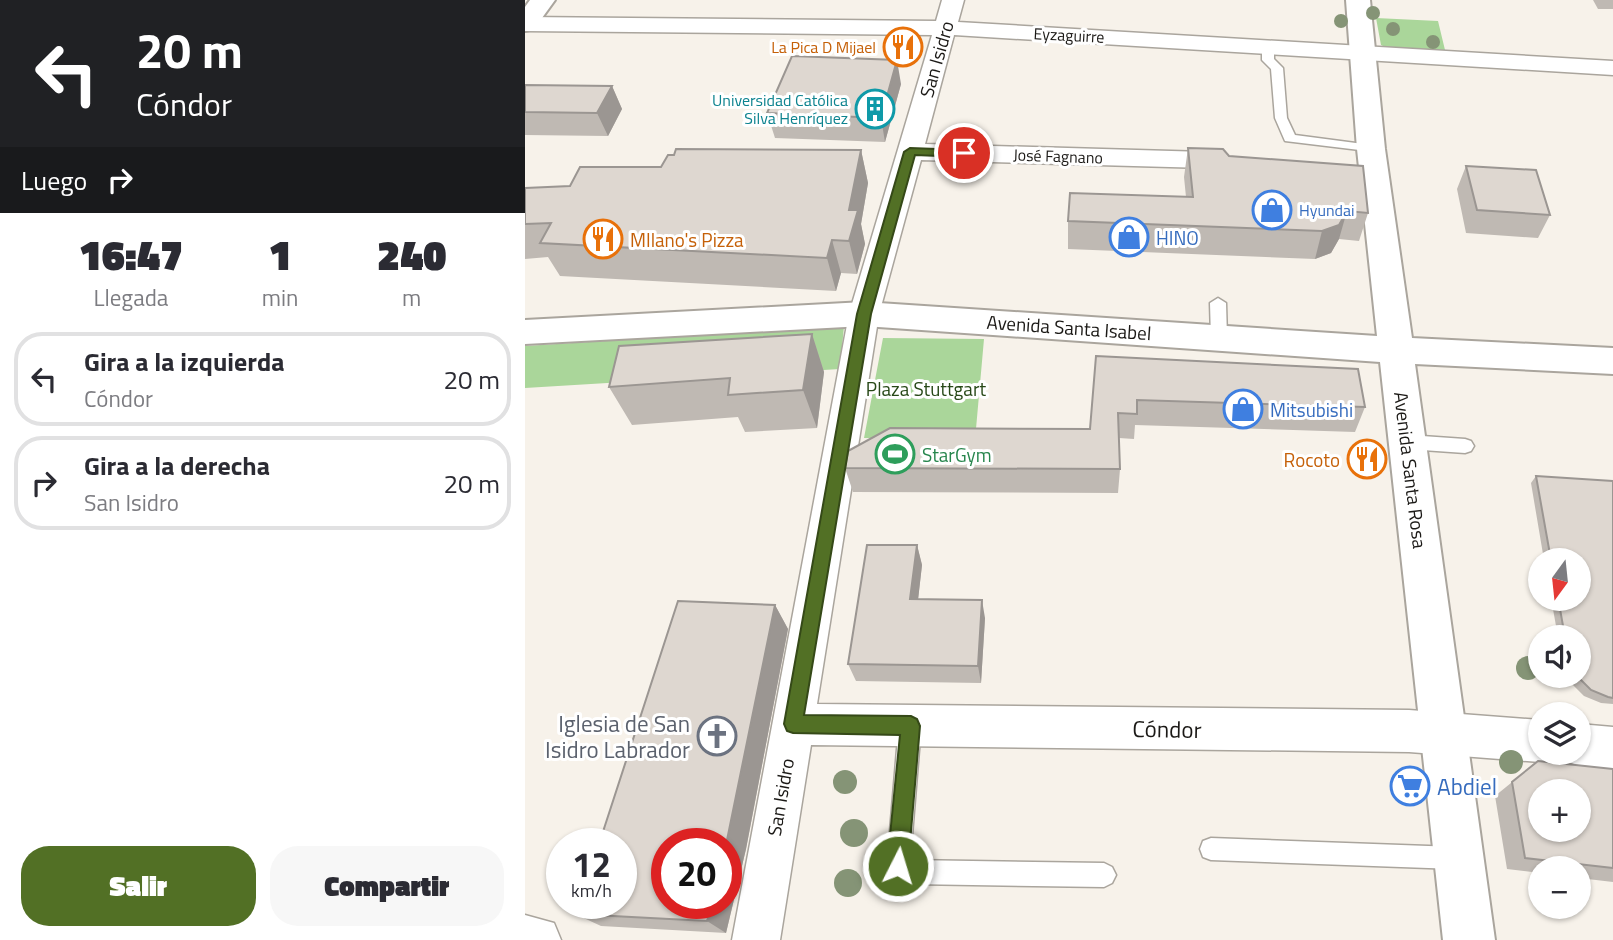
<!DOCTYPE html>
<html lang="es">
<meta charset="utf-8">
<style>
:root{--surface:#fff;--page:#f7f7f7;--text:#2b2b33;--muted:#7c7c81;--line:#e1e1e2;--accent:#527025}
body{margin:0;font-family:"Titillium Web",sans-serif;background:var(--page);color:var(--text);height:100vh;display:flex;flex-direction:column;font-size:26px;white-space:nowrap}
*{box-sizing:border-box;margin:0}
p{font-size:23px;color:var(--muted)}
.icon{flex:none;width:38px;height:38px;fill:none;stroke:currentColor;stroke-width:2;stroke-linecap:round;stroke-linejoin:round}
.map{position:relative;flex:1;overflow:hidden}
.side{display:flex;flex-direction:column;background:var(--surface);width:525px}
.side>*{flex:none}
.banner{background:#202124;color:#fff;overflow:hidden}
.needle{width:46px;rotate:195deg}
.buttons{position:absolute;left:1003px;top:548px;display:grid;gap:14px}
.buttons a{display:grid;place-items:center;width:63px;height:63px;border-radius:50%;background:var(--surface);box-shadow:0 2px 5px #0004;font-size:35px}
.speed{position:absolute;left:21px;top:828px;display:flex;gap:14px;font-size:35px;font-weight:700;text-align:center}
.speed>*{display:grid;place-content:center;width:91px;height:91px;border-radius:50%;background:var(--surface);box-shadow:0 2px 5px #0004;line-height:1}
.speed small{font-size:18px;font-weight:400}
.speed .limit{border:10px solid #d22;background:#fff;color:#111}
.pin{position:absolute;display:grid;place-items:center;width:60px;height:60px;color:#fff;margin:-30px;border:4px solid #fff;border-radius:50%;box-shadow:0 2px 7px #0007}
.me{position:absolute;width:77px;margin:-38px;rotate:5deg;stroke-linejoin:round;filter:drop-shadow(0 0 5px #0008)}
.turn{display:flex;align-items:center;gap:24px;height:147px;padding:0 21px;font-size:32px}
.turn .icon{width:91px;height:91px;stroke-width:2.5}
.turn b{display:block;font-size:49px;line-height:60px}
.then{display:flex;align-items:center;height:66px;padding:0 21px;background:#0003;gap:14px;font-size:26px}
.eta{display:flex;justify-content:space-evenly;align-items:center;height:119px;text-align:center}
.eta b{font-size:42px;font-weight:800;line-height:49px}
.primary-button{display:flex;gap:14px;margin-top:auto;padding:14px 21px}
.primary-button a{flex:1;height:80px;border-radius:28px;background:var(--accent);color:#fff;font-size:28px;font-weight:800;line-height:80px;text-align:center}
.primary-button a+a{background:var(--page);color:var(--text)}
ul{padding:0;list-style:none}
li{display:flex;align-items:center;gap:21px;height:94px;margin:0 14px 10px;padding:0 7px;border:4px solid var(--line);border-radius:28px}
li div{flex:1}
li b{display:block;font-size:26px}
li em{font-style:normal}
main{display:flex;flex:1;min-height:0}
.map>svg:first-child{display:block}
.green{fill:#aad69a}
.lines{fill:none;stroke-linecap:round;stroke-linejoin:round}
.service-casing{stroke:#aaa59d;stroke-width:3}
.minor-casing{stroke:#aaa59d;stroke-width:3}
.secondary-casing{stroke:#aaa59d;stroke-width:4}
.service{fill:#fff;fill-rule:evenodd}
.minor{fill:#fff;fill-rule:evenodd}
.secondary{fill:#fff;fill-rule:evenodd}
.tree{fill:#859476}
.wall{fill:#bfb9b3}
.shaded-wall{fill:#9b9692}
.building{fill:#ded7d0;stroke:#9b9692;stroke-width:2;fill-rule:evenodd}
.route{fill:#527025;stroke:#354918;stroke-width:2}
.labels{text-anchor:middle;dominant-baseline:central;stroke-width:6;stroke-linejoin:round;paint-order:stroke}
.far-street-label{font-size:16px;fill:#1b1916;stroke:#fff}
.far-food-label{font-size:16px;fill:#c56008;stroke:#fff;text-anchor:end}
.far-culture-label{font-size:16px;fill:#0d838f;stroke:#fff;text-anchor:end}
.far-shop-label{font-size:16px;fill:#366cbe;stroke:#fff;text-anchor:start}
.street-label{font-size:19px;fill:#1b1916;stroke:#fff}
.shop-label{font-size:19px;fill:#366cbe;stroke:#fff;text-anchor:start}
.food-label{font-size:19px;fill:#c56008;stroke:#fff;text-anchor:start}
.park-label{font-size:19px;fill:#274817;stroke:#fff}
.leisure-label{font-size:19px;fill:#27864d;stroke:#fff;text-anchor:start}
.near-worship-label{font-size:23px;fill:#5b616d;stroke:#fff;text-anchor:end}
.near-street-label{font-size:23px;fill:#1b1916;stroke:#fff}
.near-shop-label{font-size:23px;fill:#366cbe;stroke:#fff;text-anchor:start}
</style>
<main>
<section class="side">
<div class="banner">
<div class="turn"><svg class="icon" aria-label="left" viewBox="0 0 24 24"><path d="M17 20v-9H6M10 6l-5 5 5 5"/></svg><div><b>20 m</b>Cóndor</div></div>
<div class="then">Luego<svg class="icon" aria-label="right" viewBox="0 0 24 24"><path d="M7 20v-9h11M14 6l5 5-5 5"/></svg></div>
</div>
<div class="eta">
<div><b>16:47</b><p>Llegada</p></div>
<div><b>1</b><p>min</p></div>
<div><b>240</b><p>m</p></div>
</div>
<ul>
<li><svg class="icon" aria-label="left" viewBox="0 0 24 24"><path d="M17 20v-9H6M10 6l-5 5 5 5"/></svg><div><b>Gira a la izquierda</b><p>Cóndor</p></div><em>20 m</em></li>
<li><svg class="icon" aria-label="right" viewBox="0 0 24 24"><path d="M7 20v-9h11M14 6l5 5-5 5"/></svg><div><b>Gira a la derecha</b><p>San Isidro</p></div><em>20 m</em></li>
</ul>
<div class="primary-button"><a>Salir</a><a>Compartir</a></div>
</section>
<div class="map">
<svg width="1088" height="940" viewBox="0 0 1088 940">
<rect width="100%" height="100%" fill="#f7f2ea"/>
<path class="green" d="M 851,18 L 913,21 L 920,50 L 860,47 L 856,45 Z
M 319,326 L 315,369 L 0,388 L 0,346 Z
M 358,338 L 459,339 L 450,440 L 339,438 Z"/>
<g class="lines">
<defs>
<path id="service" d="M 743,43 L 749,47 L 749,59 L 758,68 L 762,118 L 770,135 L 846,145 L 853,149 L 851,152 L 760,141 L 750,118 L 746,69 L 737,60 L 737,47 Z
M 693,298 L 701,303 L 702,338 L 694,344 L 686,338 L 685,303 Z
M 883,435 L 940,439 L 946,441 L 949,446 L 946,451 L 940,453 L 883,449 L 877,447 L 874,442 L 877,437 Z
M 385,716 L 392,719 L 396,726 L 385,860 L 579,863 L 587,867 L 591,875 L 587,883 L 579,887 L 386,884 L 365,874 L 362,866 L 374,726 L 378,719 Z
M 686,838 L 931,847 L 939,850 L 942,858 L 939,866 L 931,869 L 686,860 L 678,857 L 675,849 L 678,841 Z"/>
<path id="minor" d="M 417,0 L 439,0 L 433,22 L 1088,61 L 1088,75 L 429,35 L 400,144 L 681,152 L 690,154 L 694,160 L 690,166 L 681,168 L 396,160 L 354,314 L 292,704 L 884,710 L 1015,720 L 1015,752 L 1031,752 L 1030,756 L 1015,762 L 884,752 L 286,745 L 255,940 L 207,940 L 324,314 L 407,35 L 0,31 L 0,17 L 411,21 Z
M 1054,724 L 1088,727 L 1088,769 L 1054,766 L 1039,760 L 1036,752 L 1054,752 Z
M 0,915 L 29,923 L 36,940 L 0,940 Z"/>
<path id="secondary" d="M 5,0 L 30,0 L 9,29 L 0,31 L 0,7 Z
M 821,0 L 845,0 L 860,149 L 887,338 L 1088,348 L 1088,374 L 890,364 L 970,940 L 918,940 L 855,362 L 339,326 L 0,344 L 0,320 L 339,302 L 852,336 L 832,149 Z"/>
</defs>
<use href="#service" class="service-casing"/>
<use href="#minor" class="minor-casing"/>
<use href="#secondary" class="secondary-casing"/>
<use href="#service" class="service"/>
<use href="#minor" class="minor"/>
<use href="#secondary" class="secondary"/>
</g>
<g class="tree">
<circle cx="848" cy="13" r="7"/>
<circle cx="816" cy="21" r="7"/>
<circle cx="868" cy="29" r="7"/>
<circle cx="908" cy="42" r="7"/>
<circle cx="1003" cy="668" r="12"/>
<circle cx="986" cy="762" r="12"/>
<circle cx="320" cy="782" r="12"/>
<circle cx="329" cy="833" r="14"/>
<circle cx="323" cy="883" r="14"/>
</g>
<path class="wall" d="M 1068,0 L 1088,0 L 1088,9 L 1073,9 Z
M 376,84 L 360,142 L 250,138 L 242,113 Z
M 0,85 L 87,86 L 97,109 L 83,136 L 0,135 Z
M 663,148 L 704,156 L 843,213 L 834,241 L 814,239 L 806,253 L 790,259 L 543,249 L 543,221 L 661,197 L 659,177 Z
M 336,150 L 343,183 L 336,224 L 340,244 L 332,274 L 316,273 L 311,291 L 35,276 L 23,257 L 0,259 L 0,188 L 45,186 L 136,167 Z
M 941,166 L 1025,215 L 1013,238 L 941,233 L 932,189 Z
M 287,334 L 299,372 L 292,428 L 220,432 L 213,417 L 107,425 L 84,387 Z
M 571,356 L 840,407 L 830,432 L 610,425 L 609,439 L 594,438 L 595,469 L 593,493 L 328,492 L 320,468 L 565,429 Z
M 1011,476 L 1088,481 L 1088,704 L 1076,703 L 1059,696 L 1046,683 L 1042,676 L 1054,676 L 1054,637 L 1033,637 L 1026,598 L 1054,598 L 1054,560 L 1019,560 L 1006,483 Z
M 392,545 L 397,565 L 393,599 L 460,618 L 456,683 L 331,681 L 323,664 Z
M 250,605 L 263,629 L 221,849 L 201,933 L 76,926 L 50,914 Z
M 1013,761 L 1088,769 L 1088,882 L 1054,878 L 1054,868 L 1015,868 L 1015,873 L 982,869 L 970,796 Z"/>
<path class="shaded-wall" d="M 372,60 L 376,84 L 360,142 L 356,118 Z
M 87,86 L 97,109 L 83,136 L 72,113 Z
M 336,150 L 343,183 L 336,224 L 340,244 L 332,274 L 324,241 L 324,210 Z
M 822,211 L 814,239 L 806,253 L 790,259 L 797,231 Z
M 307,240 L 316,273 L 311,291 L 302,258 Z
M 287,334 L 299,372 L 292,428 L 278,390 Z
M 392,545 L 397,565 L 391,618 L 385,599 Z
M 457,600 L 460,618 L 456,683 L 453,666 Z
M 250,605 L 263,629 L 221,849 L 201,933 L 182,921 L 187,903 L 201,903 L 201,845 Z"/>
<path class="building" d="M 267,56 L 372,60 L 356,118 L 242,113 Z
M 0,85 L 87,86 L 72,113 L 0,112 Z
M 663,148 L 698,149 L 704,156 L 838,166 L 843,213 L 822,211 L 814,225 L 797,231 L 543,221 L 545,193 L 668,197 Z
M 151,149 L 336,150 L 324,210 L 333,210 L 324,241 L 307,240 L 302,258 L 15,243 L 26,223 L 0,224 L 0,188 L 45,186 L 55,167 L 136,167 L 143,155 L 149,155 Z
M 941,166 L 1011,170 L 1025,215 L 952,210 Z
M 287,334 L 278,390 L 203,395 L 205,378 L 84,387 L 94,346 Z
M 571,356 L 833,369 L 840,407 L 612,400 L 612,414 L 593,413 L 595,469 L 320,468 L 323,451 L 365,428 L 565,429 Z
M 1011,476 L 1088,481 L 1088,698 L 1083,697 L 1066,690 L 1052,676 L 1054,676 L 1054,637 L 1040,637 L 1033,598 L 1054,598 L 1054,560 L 1026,560 Z
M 342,545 L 392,545 L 385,599 L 457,600 L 453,666 L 323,664 Z
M 153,601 L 250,605 L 201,845 L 201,844 L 142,844 L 142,903 L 187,903 L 182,921 L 50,914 L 54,903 L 96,903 L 96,844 L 74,844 Z
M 1013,761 L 1088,769 L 1088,868 L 1000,858 L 987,782 ZM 1015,791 L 1054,791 L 1054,830 L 1015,830 Z"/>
<path class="route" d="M 385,148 L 439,150 L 445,153 L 439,157 L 390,155 L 346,314 L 279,715 L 386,716 L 392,719 L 395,726 L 383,866 L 380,873 L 373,876 L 366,873 L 362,866 L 375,735 L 268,733 L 262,731 L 259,724 L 332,314 L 379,152 Z"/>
<defs>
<symbol id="restaurant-ring" viewBox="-11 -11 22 22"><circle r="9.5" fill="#fff" stroke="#e8710a" stroke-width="1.5"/><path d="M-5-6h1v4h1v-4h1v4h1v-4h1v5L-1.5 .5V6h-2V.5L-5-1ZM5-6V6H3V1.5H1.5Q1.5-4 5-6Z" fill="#e8710a"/></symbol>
<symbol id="building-ring" viewBox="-11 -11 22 22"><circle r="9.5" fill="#fff" stroke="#0f9aa8" stroke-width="1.5"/><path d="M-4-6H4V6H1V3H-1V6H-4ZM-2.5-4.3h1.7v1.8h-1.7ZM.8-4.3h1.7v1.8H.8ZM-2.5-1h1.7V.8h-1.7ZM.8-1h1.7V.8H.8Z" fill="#0f9aa8"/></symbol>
<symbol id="shop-ring" viewBox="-11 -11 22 22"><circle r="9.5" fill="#fff" stroke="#3f7fe0" stroke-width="1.5"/><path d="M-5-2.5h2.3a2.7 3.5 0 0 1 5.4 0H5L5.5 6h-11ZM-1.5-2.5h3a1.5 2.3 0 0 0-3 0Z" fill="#3f7fe0"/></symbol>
<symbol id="stadium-ring" viewBox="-11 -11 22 22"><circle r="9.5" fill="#fff" stroke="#2e9e5b" stroke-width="1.5"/><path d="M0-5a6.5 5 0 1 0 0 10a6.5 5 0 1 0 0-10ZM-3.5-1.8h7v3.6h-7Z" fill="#2e9e5b"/></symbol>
<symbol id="church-ring" viewBox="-11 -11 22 22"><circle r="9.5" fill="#fff" stroke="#6b7280" stroke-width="1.5"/><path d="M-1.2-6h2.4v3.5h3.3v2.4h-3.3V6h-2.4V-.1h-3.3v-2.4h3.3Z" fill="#6b7280"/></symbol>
<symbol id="supermarket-ring" viewBox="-11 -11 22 22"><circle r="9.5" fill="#fff" stroke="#3f7fe0" stroke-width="1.5"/><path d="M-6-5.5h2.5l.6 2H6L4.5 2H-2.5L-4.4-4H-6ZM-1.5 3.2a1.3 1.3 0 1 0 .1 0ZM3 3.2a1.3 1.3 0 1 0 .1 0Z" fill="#3f7fe0"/></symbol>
</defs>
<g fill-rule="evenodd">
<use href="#restaurant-ring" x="356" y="25" width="44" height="44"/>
<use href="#building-ring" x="328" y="87" width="44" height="44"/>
<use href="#shop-ring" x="725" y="188" width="44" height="44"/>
<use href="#shop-ring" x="582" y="215" width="44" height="44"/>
<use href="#restaurant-ring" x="56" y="217" width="44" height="44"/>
<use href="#shop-ring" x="696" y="387" width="44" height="44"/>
<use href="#stadium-ring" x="348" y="432" width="44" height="44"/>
<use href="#restaurant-ring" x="820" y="437" width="44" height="44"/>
<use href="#church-ring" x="170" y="714" width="44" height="44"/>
<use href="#supermarket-ring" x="863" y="764" width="44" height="44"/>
</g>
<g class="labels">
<g class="far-street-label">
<text transform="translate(544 35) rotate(3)">Eyzaguirre</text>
<text transform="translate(533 156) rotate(2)">José Fagnano</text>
</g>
<g class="far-food-label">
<text x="351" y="47">La Pica D Mijael</text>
</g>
<g class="far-culture-label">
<text x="323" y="100">Universidad Católica<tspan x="323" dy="18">Silva Henríquez</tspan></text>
</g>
<g class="far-shop-label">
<text x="774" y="210">Hyundai</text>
</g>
<g class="street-label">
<text transform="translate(411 59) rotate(-74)">San Isidro</text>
<text transform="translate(544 327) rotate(4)">Avenida Santa Isabel</text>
<text transform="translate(886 470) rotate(83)">Avenida Santa Rosa</text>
<text transform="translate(255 797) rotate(-80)">San Isidro</text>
</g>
<g class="shop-label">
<text x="631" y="237">HINO</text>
<text x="745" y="409">Mitsubishi</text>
</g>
<g class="food-label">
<text x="105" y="239">MIlano's Pizza</text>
<text x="815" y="459" text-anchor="end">Rocoto</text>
</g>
<g class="park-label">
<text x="401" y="388">Plaza Stuttgart</text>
</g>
<g class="leisure-label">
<text x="397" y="454">StarGym</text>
</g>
<g class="near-worship-label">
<text x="165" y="723">Iglesia de San<tspan x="165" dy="26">Isidro Labrador</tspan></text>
</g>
<g class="near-street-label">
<text transform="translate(642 729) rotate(1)">Cóndor</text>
</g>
<g class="near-shop-label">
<text x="912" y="786">Abdiel</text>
</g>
</g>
</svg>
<div class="buttons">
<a><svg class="needle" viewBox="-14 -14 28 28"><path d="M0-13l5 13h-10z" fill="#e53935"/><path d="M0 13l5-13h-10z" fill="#7c7c81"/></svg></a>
<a><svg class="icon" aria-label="sound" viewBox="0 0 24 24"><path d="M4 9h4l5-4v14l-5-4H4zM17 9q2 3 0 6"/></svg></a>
<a><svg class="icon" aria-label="layers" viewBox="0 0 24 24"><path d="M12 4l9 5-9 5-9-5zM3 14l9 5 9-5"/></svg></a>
<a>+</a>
<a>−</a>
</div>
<div class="speed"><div>12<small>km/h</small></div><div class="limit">20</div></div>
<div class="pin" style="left:439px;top:153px;background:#d93025"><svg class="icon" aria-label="arrive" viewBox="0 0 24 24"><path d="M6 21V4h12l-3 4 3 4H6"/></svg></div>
<svg class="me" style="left:373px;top:866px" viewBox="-20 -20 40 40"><circle r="17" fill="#527025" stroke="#fff" stroke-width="3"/><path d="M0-11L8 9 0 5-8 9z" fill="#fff"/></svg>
</div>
</main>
